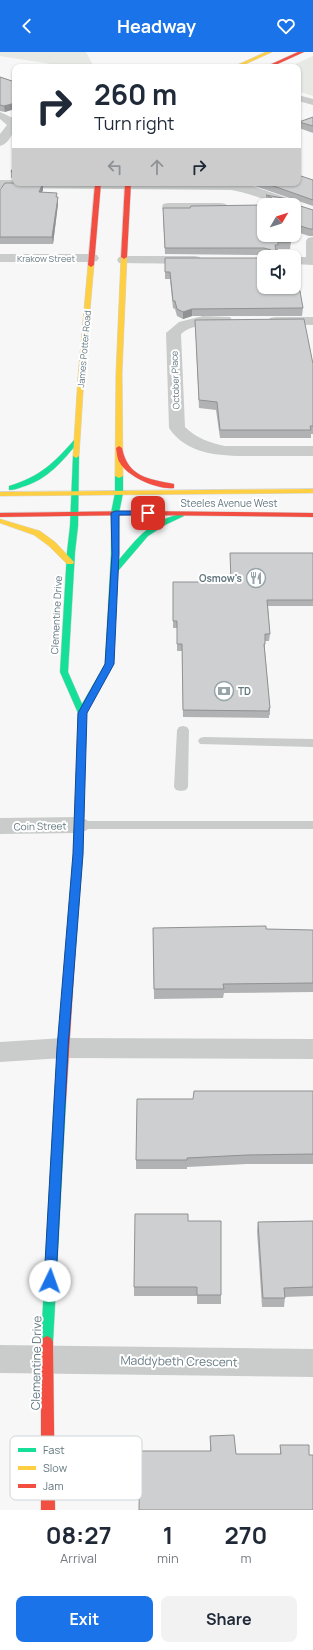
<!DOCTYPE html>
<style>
:root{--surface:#fff;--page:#f2f2f3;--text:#1f2937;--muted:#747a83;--accent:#1a73e8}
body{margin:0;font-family:Manrope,sans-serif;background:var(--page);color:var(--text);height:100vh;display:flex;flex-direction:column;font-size:15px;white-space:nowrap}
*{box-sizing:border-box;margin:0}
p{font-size:13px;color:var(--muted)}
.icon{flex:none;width:22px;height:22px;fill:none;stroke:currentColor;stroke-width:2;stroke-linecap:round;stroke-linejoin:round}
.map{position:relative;height:1458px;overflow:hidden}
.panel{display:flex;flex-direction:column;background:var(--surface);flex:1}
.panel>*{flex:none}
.guide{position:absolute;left:12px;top:12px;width:289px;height:122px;border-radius:8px;box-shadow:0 1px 3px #0004;background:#fff;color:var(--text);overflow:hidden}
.needle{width:26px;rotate:51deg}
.fabs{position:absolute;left:257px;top:146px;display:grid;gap:8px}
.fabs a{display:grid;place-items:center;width:44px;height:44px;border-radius:8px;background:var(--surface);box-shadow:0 1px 3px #0004;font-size:20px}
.pin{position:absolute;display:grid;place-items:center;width:34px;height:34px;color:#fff;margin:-17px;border-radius:8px;box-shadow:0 2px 6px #0006}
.me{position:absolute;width:44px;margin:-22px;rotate:3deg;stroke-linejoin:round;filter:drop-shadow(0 0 3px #0008)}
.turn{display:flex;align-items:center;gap:14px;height:84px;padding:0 16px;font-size:18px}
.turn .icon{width:52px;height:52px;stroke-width:2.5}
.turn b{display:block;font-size:28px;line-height:34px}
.lanes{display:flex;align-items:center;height:38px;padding:0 16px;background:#0003;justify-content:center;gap:20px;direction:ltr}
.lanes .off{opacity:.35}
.eta{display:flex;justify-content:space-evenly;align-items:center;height:68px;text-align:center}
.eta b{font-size:24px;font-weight:700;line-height:28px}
.cta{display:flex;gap:8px;margin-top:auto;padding:8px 16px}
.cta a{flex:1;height:46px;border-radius:8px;background:var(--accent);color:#fff;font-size:16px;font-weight:700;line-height:46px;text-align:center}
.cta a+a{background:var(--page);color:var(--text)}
header{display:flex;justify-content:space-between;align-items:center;height:52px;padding:0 16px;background:var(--accent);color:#fff;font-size:18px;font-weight:700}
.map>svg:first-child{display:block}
.green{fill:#e6e9e4}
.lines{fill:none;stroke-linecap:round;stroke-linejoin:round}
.fast-casing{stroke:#d3d4d5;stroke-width:1}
.slow-casing{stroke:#d3d4d5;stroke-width:1}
.jam-casing{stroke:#d3d4d5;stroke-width:1}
.lane{fill:#cacccc;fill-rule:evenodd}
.street{fill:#cacccc;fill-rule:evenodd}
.fast{fill:#16e098;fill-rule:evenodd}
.slow{fill:#ffcf43;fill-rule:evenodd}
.jam{fill:#f24e42;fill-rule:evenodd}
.wall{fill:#b0b2b3}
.shaded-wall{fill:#909192}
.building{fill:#cdcfd0;stroke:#909192}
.route{fill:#1a73e8;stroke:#114b97}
.labels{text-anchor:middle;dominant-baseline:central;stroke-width:4;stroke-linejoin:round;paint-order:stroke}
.far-street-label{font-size:9px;fill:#647880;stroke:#fff}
.street-label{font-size:10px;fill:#647880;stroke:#fff}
.poi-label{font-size:10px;font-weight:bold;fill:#647880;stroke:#fff;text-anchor:end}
.near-street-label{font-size:12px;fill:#647880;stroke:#fff}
.key{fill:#fff;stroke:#d0d6d9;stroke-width:1}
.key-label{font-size:11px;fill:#647880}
</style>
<header><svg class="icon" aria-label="back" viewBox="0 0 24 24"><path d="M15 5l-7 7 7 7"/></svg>Headway<svg class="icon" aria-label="heart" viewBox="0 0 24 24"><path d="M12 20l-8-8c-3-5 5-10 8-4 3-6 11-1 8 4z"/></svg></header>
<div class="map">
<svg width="313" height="1458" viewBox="0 0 313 1458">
<rect width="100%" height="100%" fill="#f7f7f7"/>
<path class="green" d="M 0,0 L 86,0 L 94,15 L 70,15 L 0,4 Z
M 313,4 L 313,44 L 298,39 L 298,15 L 289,15 Z"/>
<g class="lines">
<defs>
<path id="fast" d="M 77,386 L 79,387 L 79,389 C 63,409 47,428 22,435 C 17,437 14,438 9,438 L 9,434 C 40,425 55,410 75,387 Z
M 76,402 L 79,404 L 78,474 L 75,500 L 68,620 L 82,652 L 105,612 L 111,502 L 111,461 L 115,441 L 115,424 L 119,422 L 123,424 L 123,441 L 119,461 L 118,509 C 138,485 149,470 180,462 L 184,464 L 165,473 L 148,484 L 118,519 L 113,612 L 86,661 L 85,689 L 81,692 L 77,689 L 78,661 L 60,620 L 67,500 L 70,474 L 73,404 Z
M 60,1045 L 64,1046 L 66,1049 L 53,1290 L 51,1294 L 47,1296 L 43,1294 L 41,1290 L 54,1049 L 56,1046 Z"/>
<path id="slow" d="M 266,0 L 272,0 L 239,15 L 233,15 Z
M 124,203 L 127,205 L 122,321 L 123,424 L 119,426 L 115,424 L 116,321 L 121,205 Z
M 91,211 L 94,213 L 84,325 L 79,404 L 76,406 L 73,404 L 78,325 L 88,213 Z
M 313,437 L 313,441 L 0,444 L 0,440 Z
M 0,467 L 40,479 L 55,490 L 74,510 L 73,512 L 67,512 L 49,494 L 34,483 L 0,471 Z
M 81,686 L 85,689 L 83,802 L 75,904 L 74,907 L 66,907 L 65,904 L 73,802 L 77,689 Z"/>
<path id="jam" d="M 298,0 L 304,0 L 271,15 L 265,15 Z
M 95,131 L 101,131 L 94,213 L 91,215 L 88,213 Z
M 125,131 L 131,131 L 127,205 L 124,207 L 121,205 Z
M 119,394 L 122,396 C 128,425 148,427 174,432 L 174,436 C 158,438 128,425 120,411 C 117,407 117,401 116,396 Z
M 136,459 L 313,461 L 313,465 L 136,463 L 0,465 L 0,461 Z
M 70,900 L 74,901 L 75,904 L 66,1049 L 64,1052 L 60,1053 L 56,1052 L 54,1049 L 65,904 L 66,901 Z
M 47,1284 L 51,1286 L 53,1290 L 55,1458 L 41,1458 L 41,1290 L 43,1286 Z"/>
</defs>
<use href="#fast" class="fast-casing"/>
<use href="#slow" class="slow-casing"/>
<use href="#jam" class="jam-casing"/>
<path class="lane" d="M 183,674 L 187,675 L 189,678 L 188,735 L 186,738 L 181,739 L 176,738 L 174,735 L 177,678 L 179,675 Z
M 204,685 L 313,687 L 313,695 L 200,692 L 198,689 L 200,686 Z
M 79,769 L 313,769 L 313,777 L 79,777 L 74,776 L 72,773 L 74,770 Z"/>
<path class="street" d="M 298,43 L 313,47 L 313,53 L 298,49 Z
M 0,60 L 15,67 C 15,77 11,91 0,94 L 0,82 L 7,73 L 0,67 Z
M 0,128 L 15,128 L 15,131 L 237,131 L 250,133 L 299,150 L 300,153 L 299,156 L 294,157 L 294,153 C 272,153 253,141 231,138 L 0,136 Z
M 168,151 L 221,151 L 226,152 L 227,155 L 226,158 L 221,159 L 163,158 L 162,155 L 163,152 Z
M 313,185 L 313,213 L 294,212 L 294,205 L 289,205 L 306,205 L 306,189 L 308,186 Z
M 0,202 L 92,202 L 97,203 L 99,206 L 97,209 L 92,210 L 0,210 Z
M 124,204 L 195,204 L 200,205 L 202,208 L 200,211 L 195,212 L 119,211 L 117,208 L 119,205 Z
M 203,264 L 230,265 L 232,268 L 230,271 C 213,276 196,269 181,282 L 185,375 C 196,386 210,391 225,394 L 313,394 L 313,404 C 295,404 278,404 260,404 C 228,404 189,406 169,376 L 166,281 L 179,270 Z
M 275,265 L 313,265 L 313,273 L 270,272 L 268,269 L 270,266 Z
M 79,765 L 87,768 L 90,773 L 87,778 L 79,781 L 0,782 L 0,766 Z
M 63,986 L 313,987 L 313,1007 L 63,1006 L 0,1010 L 0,990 Z
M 0,1293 L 313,1297 L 313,1325 L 0,1321 Z"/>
<use href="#fast" class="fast"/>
<use href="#slow" class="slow"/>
<use href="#jam" class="jam"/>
</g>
<path class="wall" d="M 0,25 L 15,30 L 5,60 L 0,59 Z
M 313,65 L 313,81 L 299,76 L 299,70 Z
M 15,111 L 15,127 L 11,126 L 11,120 Z
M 313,128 L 313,154 L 246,131 L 298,131 Z
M 0,138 L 43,138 L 42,140 L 57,145 L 58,152 L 53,192 L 0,192 Z
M 266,143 L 313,158 L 313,184 L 309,184 L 294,179 L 294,153 L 264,153 L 291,190 L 290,197 L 278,197 L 278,200 L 265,203 L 165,202 L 163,163 L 190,156 L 264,153 L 266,148 Z
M 165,206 L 264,235 L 303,256 L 302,264 L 192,264 L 183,267 L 177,264 L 175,257 L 173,256 L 170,227 L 165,227 Z
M 195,268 L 313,312 L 313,382 L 311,382 L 311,386 L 220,386 L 216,358 L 199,356 Z
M 230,501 L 313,501 L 313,554 L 268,554 L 270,582 L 269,589 L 265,589 L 265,599 L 270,656 L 270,663 L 269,663 L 269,666 L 183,665 L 182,599 L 177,599 L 177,576 L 173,576 L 173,530 L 231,530 Z
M 153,876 L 313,878 L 313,940 L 224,941 L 223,946 L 154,947 Z
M 313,1039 L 313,1112 L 247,1112 L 187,1115 L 187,1117 L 136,1117 L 136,1108 L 193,1047 Z
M 188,1169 L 221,1243 L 221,1252 L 197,1252 L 197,1244 L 134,1244 L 134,1235 Z
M 313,1169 L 313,1244 L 285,1245 L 284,1255 L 262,1255 L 257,1179 L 258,1170 Z
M 210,1384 L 236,1402 L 280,1402 L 280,1393 L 309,1403 L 313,1458 L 210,1399 Z"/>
<path class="shaded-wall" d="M 15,51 L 15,57 L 5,60 L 4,54 Z
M 43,131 L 43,138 L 39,146 L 39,140 Z
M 58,145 L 58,152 L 53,192 L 52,185 Z
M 192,257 L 192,264 L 183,267 L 183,260 Z"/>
<path class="building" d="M 0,25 L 15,30 L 15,51 L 4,54 L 0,53 Z
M 313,65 L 313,74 L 299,70 Z
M 15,111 L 15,120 L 11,120 Z
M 298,123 L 313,128 L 313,148 L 265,131 L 298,131 Z
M 5,131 L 43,131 L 39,140 L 57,141 L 56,145 L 58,145 L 52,185 L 0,185 L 0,138 Z
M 266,143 L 293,148 L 294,152 L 313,158 L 313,177 L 310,177 L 294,172 L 294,153 L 264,153 L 264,183 L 290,183 L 291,190 L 278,190 L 278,193 L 275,193 L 277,205 L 265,205 L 266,200 L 271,198 L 264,196 L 165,196 L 163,156 L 190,156 L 191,154 L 264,153 L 266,148 L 270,148 L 272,146 Z
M 165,206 L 264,206 L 264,235 L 289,235 L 300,239 L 303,256 L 192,257 L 183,260 L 177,257 L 175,249 L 173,249 L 170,220 L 165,220 Z
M 304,267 L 313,312 L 313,374 L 310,374 L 311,378 L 220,378 L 217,350 L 199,348 L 195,268 Z
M 230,501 L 313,501 L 313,548 L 267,548 L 270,582 L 265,582 L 265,592 L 264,592 L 270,656 L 269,656 L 269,659 L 183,658 L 182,592 L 177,592 L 177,569 L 173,569 L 173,530 L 231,530 Z
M 266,874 L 266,877 L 313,878 L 313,931 L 223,932 L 224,937 L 154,937 L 153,876 Z
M 194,1039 L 313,1039 L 313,1102 L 247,1103 L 187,1106 L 187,1108 L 136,1108 L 137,1047 L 193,1047 Z
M 135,1162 L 188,1162 L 188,1169 L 221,1169 L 221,1243 L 197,1243 L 197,1235 L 134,1235 Z
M 313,1169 L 313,1235 L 284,1236 L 285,1246 L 263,1246 L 258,1170 Z
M 234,1383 L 236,1402 L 281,1402 L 280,1393 L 309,1393 L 309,1403 L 313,1403 L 313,1458 L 139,1458 L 140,1399 L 211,1399 L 210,1384 Z"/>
<path class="route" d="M 148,459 L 151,460 L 151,463 L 119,463 L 119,502 L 114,612 L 87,661 L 83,802 L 68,996 L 56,1229 L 54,1233 L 50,1235 L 46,1233 L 44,1229 L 57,996 L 73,802 L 78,661 L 105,612 L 112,502 L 111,461 L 115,459 Z"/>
<defs>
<symbol id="restaurant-ring" viewBox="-11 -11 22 22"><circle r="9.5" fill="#fff" stroke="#97a4aa" stroke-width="1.5"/><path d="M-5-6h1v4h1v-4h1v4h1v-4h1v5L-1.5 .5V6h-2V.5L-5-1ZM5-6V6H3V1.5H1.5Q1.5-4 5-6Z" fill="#97a4aa"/></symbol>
<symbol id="bank-ring" viewBox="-11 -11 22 22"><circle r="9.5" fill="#fff" stroke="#97a4aa" stroke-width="1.5"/><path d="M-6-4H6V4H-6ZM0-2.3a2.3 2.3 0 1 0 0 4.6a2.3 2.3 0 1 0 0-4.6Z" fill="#97a4aa"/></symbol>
</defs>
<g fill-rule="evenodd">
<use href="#restaurant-ring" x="245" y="515" width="22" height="22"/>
<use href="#bank-ring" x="213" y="628" width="22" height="22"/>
</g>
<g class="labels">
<g class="far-street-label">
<text x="46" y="206">Krakow Street</text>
<text transform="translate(84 297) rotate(-85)">James Potter Road</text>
<text transform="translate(175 328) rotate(-92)">October Place</text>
</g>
<g class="street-label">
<text x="229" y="451">Steeles Avenue West</text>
<text transform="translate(56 563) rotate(-87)">Clementine Drive</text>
<text transform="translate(40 774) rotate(-1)">Coin Street</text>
</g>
<g class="poi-label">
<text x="242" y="526">Osmow's</text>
<text x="238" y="639" text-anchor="start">TD</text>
</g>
<g class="near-street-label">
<text transform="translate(179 1309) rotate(1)">Maddybeth Crescent</text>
<text transform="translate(36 1311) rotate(-89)">Clementine Drive</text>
</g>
</g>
<rect x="10" y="1384" width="132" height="64" rx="6" class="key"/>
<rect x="18" y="1396" width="18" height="4" fill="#16e098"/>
<rect x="18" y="1414" width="18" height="4" fill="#ffcf43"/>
<rect x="18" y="1432" width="18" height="4" fill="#f24e42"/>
<g class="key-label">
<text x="43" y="1402">Fast</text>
<text x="43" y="1420">Slow</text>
<text x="43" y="1438">Jam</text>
</g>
</svg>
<div class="fabs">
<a><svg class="needle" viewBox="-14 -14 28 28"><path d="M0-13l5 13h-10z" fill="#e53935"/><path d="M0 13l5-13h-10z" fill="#747a83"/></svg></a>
<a><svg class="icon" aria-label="sound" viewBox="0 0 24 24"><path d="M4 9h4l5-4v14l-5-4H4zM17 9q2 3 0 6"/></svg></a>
</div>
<div class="pin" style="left:148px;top:461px;background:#d93025"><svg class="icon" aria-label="arrive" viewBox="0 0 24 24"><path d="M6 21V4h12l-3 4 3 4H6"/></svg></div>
<svg class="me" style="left:50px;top:1229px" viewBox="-20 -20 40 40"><circle r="19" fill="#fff"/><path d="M0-13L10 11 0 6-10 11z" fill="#1a73e8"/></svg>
<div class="guide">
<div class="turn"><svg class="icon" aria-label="right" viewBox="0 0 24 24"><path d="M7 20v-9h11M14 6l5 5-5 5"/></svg><div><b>260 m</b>Turn right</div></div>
<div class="lanes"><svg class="icon off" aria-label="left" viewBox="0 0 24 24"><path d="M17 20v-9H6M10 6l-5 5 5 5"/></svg><svg class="icon off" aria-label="ahead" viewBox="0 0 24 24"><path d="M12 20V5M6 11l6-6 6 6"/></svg><svg class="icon" aria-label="right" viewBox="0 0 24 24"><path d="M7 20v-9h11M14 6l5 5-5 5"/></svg></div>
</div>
</div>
<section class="panel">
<div class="eta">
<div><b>08:27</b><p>Arrival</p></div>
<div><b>1</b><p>min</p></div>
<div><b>270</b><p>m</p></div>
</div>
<div class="cta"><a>Exit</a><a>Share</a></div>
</section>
